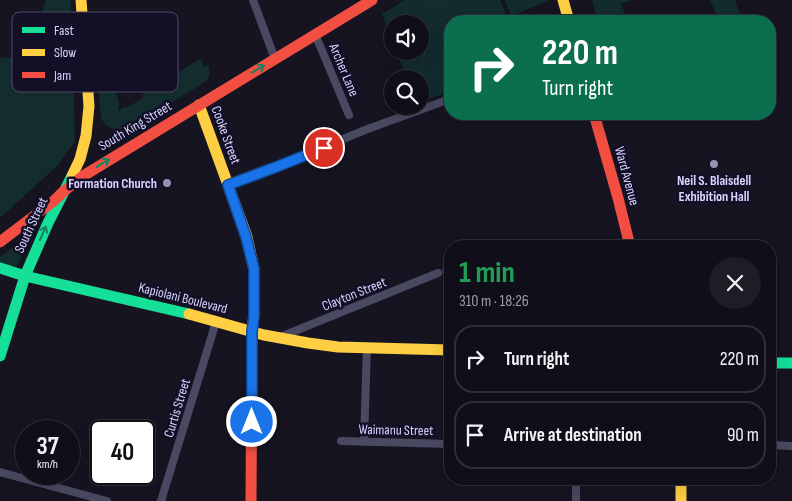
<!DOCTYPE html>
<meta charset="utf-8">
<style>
:root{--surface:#100f19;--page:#1e1d26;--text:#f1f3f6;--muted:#9c9ca2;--line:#302f38}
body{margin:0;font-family:"Sofia Sans Condensed",sans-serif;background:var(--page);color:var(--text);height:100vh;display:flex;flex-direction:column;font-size:19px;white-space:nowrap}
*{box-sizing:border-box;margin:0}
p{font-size:16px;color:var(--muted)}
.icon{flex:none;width:28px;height:28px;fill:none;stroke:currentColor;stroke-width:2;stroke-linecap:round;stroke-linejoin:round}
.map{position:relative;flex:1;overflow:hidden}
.drawer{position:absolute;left:444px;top:240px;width:332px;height:245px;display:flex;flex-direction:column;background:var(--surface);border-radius:20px;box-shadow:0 5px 20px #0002,0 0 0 1px var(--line)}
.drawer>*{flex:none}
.guide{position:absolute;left:444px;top:15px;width:332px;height:105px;border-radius:20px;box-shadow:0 5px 20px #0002,0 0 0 1px var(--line);background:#0b6e4f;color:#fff;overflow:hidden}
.controls{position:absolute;left:384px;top:15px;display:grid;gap:10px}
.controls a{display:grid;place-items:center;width:45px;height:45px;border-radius:50%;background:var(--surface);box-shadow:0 5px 20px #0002,0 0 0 1px var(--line);font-size:25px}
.speed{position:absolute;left:15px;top:420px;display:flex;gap:10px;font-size:25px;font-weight:700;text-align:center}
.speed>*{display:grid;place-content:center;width:65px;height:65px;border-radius:50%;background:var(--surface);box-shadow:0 5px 20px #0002,0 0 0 1px var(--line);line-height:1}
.speed small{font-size:12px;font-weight:400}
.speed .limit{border:2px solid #111;border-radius:8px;background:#fff;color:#111}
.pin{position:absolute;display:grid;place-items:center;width:42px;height:42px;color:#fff;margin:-21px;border:2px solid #fff;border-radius:50%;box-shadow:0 1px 5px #0007}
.me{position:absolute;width:55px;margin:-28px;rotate:0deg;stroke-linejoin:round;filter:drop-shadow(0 0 4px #0008)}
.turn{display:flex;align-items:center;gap:18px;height:105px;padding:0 15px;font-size:22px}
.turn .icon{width:65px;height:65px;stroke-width:2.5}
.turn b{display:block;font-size:35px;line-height:42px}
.round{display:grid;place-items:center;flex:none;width:52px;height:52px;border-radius:26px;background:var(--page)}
.summary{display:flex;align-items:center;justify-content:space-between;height:85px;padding:0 15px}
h1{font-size:30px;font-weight:700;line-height:38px;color:#1e9e55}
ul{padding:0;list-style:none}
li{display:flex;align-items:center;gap:15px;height:68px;margin:0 10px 8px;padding:0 5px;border:2px solid var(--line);border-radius:20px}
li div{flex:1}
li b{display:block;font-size:19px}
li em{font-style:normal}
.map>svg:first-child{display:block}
.green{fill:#132c2d}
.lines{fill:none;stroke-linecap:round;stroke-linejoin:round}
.street{stroke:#4a4962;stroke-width:8}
.fast{stroke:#16e098;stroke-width:11}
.slow{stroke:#ffcf43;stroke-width:11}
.jam{stroke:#f24e42;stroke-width:11}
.oneway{stroke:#158265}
.route-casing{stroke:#114b97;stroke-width:12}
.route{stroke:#1a73e8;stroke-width:9}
.poi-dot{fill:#9591b1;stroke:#130f26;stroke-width:2}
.labels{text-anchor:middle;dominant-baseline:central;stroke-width:5;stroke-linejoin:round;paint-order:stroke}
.street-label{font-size:14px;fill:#d9d4ff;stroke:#130f26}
.poi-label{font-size:14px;font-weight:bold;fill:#d9d4ff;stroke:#130f26}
.key{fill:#130f26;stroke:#4e4a67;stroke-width:1}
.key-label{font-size:14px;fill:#d9d4ff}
</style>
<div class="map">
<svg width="792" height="501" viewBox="0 0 792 501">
<rect width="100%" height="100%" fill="#161421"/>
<path class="green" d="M 46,0 L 71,0 L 75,142 L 58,165 L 0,218 L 0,57 L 12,58 L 28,47 L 41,16 Z
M 405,0 L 500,0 L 508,21 L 450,21 L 450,92 L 420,102 L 420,79 L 407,79 L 396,51 L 420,51 L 420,24 L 392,24 L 392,41 L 382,14 Z
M 505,0 L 548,0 L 548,1 L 511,16 Z
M 592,0 L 631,0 L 621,4 L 628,21 L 597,21 Z
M 710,0 L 735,0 L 742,21 L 719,21 Z
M 126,13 L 131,13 L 135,16 L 140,23 L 138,25 L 149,43 L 117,63 L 121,69 L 116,72 L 116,94 L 119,101 L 118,111 L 125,106 L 126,108 L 143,98 L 142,95 L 201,58 L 204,67 L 208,65 C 210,73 211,77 205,82 L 130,128 C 118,132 107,130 101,118 L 93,25 L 108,25 Z
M 33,233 L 17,266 L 16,267 L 0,265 L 0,257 Z"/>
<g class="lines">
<path class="street" d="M 253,0 L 275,59
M 315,34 L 349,115
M 228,185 L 276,167 L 365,130 L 450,99
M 446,271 L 450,269
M 280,337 L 438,273
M 341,441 L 450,444
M 364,442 L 367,347
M 770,445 L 792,446
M 0,472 L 107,501
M 576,479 L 576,501
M 161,501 L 216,322"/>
<path class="fast" d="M 0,268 L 25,276 L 189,314
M 0,356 L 25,276 L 48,223 L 72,176
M 770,363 L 792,363"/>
<path class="slow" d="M 563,0 L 569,21
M 199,105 L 247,237 L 254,269 L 254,314
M 72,176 L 80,159 L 86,136 L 89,106 L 81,0
M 189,314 L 264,335 L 308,343 L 338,347 L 450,350
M 681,479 L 681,501"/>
<path class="jam" d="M 594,114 L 618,198 L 630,246
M 0,242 L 55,200 L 64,191 L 83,176 L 372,0
M 251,501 L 252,332 L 254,314"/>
</g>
<defs><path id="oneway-shaft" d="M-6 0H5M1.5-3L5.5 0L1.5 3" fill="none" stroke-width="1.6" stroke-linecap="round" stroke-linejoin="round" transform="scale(1.25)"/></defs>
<g class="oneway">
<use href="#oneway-shaft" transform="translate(258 69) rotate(-31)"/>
<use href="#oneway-shaft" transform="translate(103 163) rotate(-31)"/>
<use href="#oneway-shaft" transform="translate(43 233) rotate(-66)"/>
</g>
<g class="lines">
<defs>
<path id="route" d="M 252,422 L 252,332 L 254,316 L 254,269 L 246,237 L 228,185 L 276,167 L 324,148"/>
</defs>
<use href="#route" class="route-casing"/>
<use href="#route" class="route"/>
</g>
<g class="poi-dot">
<circle cx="714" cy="164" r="5"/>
<circle cx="167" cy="183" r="5"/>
</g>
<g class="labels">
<g class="street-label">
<text transform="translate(344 70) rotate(67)">Archer Lane</text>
<text transform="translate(135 126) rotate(-31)">South King Street</text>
<text transform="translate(226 135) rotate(70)">Cooke Street</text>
<text transform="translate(627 176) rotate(75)">Ward Avenue</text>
<text transform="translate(31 225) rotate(-65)">South Street</text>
<text transform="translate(354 294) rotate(-22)">Clayton Street</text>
<text transform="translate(183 298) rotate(14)">Kapiolani Boulevard</text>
<text transform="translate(177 408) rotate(-73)">Curtis Street</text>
<text transform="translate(396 430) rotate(1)">Waimanu Street</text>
</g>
<g class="poi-label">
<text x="714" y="180">Neil S. Blaisdell<tspan x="714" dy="16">Exhibition Hall</tspan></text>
<text x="157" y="183" text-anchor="end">Formation Church</text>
</g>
</g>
<rect x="12" y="12" width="166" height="80" rx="8" class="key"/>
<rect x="22" y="27" width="23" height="6" fill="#16e098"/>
<rect x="22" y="49" width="23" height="7" fill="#ffcf43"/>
<rect x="22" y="72" width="23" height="6" fill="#f24e42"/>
<g class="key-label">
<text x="54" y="35">Fast</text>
<text x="54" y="57">Slow</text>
<text x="54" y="80">Jam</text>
</g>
</svg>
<div class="controls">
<a><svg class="icon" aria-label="sound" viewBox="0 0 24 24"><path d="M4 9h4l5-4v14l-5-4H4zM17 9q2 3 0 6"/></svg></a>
<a><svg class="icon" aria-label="search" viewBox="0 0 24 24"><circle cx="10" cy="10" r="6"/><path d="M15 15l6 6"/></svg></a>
</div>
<div class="speed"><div>37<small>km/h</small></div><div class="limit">40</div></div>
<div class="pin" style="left:324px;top:148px;background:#d93025"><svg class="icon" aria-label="arrive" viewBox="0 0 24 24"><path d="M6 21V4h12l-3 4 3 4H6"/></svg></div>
<svg class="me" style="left:252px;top:422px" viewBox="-20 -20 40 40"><circle r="17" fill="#1a73e8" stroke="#fff" stroke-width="3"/><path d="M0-11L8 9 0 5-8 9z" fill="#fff"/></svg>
<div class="guide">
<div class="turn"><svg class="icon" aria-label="right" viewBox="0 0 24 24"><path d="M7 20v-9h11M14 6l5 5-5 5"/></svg><div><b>220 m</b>Turn right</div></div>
</div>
<section class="drawer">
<div class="summary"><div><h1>1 min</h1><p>310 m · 18:26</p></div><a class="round"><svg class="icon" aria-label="close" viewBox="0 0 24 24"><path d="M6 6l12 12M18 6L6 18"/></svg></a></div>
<ul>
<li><svg class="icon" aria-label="right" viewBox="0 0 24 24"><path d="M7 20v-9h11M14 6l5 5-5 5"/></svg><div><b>Turn right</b></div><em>220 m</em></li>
<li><svg class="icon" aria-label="arrive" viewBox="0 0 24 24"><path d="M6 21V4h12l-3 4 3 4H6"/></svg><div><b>Arrive at destination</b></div><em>90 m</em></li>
</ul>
</section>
</div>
